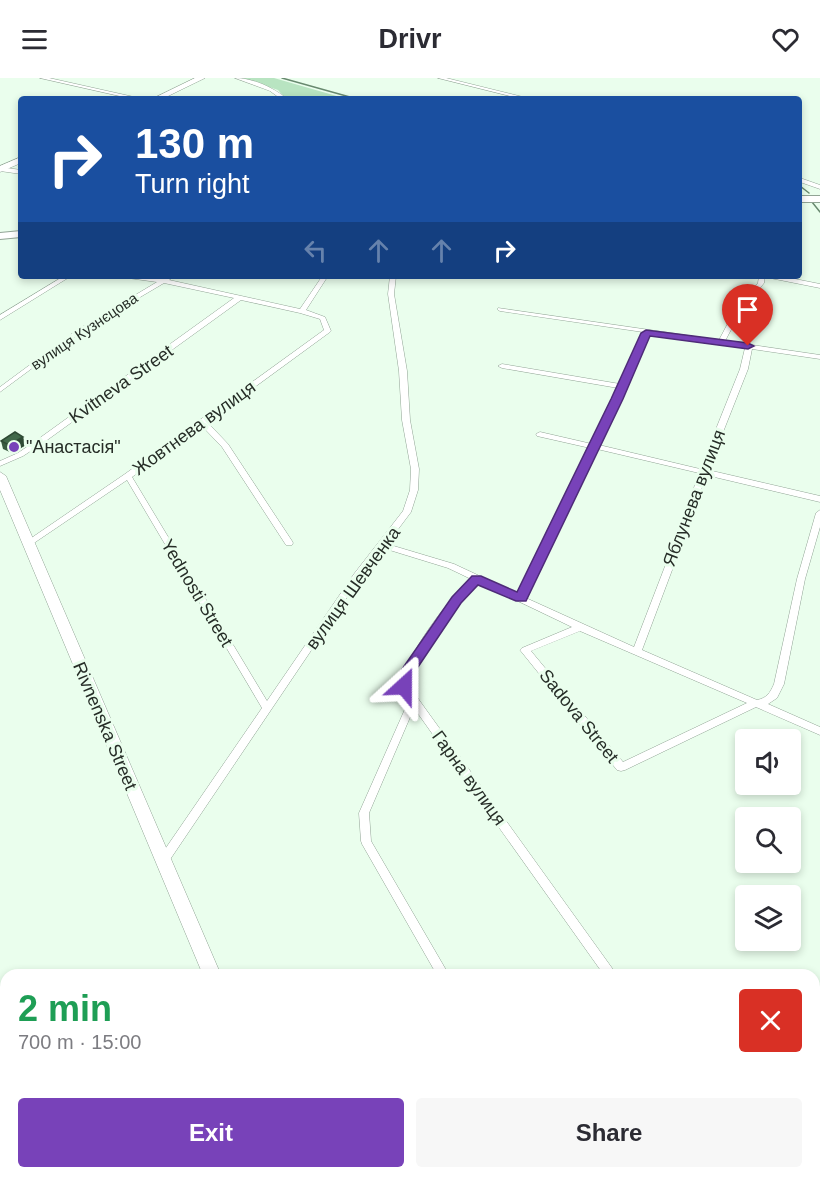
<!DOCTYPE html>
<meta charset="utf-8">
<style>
:root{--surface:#fff;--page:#f7f7f7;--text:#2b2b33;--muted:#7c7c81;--accent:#7842b9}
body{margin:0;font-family:Arial,sans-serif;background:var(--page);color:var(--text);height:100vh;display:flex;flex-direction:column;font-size:22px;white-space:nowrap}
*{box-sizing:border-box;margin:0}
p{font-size:20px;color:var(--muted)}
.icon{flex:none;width:33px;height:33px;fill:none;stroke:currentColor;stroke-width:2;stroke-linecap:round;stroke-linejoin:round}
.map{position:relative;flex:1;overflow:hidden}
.details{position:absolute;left:0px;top:891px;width:820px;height:210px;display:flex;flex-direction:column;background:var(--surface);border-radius:18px 18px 0 0;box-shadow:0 3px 9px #0003}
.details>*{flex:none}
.top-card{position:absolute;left:18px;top:18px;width:784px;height:183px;border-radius:6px;box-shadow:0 3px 9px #0003;background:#1a4fa0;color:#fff;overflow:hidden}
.tools{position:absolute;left:735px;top:651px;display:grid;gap:12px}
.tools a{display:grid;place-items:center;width:66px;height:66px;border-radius:6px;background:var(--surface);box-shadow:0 3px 9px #0003;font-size:30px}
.pin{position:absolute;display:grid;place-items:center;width:51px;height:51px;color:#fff;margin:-62px -26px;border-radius:50% 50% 50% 0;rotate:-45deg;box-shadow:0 0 6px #0007}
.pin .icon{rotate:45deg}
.me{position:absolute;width:66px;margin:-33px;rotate:24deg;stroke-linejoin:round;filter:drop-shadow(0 0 4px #0008)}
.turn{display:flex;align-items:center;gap:21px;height:126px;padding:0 18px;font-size:27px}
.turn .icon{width:78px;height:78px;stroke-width:2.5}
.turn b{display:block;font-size:42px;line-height:51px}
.lanes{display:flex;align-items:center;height:57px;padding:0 18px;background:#0003;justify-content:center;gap:30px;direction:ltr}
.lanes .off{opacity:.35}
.round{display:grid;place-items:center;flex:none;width:63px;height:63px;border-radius:6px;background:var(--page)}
.overview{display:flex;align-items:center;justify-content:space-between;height:102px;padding:0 18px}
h1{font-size:36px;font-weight:700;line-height:45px;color:#1e9e55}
.action{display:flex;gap:12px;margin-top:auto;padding:12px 18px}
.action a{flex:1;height:69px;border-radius:6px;background:var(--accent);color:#fff;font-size:24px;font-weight:700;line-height:69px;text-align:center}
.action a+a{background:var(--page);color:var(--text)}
header{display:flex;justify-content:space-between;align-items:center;height:78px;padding:0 18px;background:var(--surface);font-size:27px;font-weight:700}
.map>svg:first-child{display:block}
.green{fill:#b8e4c1}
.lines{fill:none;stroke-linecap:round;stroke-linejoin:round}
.stream{stroke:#68896f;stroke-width:1.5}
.minor-casing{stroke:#91a495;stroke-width:1}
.secondary-casing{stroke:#91a495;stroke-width:1}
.trunk-casing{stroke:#91a495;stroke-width:2}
.minor{fill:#fff;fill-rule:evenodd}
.secondary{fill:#fff;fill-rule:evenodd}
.trunk{fill:#fff;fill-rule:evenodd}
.wall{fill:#385a40}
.shaded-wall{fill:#2e4a34}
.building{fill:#41694a;stroke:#2e4a34;stroke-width:1.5}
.route{fill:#7842b9;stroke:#4e2b78;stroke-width:1.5}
.poi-dot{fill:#7842b9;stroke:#eafeed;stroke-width:2}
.labels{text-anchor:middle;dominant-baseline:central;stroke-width:6;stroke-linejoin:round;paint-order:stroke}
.far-street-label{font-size:15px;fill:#262d27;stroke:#eafeed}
.street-label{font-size:18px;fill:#262d27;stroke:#eafeed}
.poi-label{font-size:18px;fill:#262d27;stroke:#eafeed;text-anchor:start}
</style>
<header><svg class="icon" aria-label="menu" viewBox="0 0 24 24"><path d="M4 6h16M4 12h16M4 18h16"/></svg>Drivr<svg class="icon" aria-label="heart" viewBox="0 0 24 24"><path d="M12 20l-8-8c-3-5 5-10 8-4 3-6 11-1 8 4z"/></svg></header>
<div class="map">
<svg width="820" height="1101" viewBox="0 0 820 1101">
<rect width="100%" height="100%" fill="#eafeed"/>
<path class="green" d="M 242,0 L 274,0 L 347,21 L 286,21 L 278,12 Z
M 0,913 L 6,931 L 6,1095 L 61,1095 L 63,1101 L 0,1101 Z"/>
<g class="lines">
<path class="stream" d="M 282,0 L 357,21
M 800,108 L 809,115
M 812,124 L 820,134"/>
<defs>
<path id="minor" d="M 40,0 L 49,0 L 143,21 L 133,21 Z
M 235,0 C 252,0 273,9 287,21 L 281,21 L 270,13 Z
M 438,0 L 446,0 L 531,21 L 522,21 Z
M 0,89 L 21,92 L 21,96 L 0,93 Z
M 800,100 L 820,107 L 820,111 L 800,104 Z
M 64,198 L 71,198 L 0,242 L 0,237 Z
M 125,198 L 142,198 L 162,201 L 167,198 L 175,198 L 169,202 L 300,231 L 321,200 L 326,201 L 306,232 L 325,239 L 331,253 L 330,254 L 207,344 L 228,366 L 292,463 L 293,465 L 292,467 L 286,467 L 222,369 L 202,348 L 132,399 L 267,623 L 354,496 L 403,433 L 410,412 L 411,391 L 402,342 L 399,293 L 388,216 L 390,198 L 396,198 L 394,216 L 407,293 L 410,342 L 419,391 L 418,412 L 411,434 L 387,466 L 454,486 L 518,516 L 590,370 L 537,358 L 536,356 L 540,354 L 592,366 L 618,310 L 502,290 L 498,288 L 502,286 L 620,306 L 643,254 L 500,233 L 498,232 L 498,230 L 719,262 L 734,234 L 758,205 L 759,198 L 765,198 L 764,205 L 740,235 L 725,263 L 820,277 L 820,281 L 752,271 L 748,291 L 708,392 L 820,418 L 820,424 L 706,397 L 692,439 L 642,572 L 757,622 C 767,620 770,615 774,606 L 797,501 L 816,435 L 820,432 L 820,449 L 805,501 L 784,606 L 777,620 L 768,626 L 820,649 L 820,657 L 756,629 L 625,692 L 621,693 L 617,692 L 520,572 L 522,570 L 572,549 L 478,504 C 452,529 419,574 409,608 L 617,897 L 604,897 L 414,630 L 369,735 L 371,763 L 449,897 L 437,897 L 362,766 L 361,763 L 359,735 L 409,622 L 399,608 C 410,573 444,526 471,501 L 448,490 L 383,470 L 360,500 L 167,786 L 163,787 L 159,786 L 158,783 L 159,780 L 262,630 L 127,402 L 31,467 L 28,468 L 24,465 L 125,396 L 324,252 L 320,241 L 300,235 L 241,222 L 43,365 L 23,378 L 0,388 L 0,383 L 18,375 L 37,362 L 234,220 L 164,205 L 81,254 L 0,314 L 0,309 L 77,252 L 157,204 L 128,200 ZM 649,255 L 745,270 L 740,291 L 700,391 L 599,367 ZM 597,371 L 699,395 L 684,439 L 634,569 L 526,520 ZM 580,553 L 747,625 L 623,684 L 531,573 Z
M 767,198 L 780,198 L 820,206 L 820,210 L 770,200 Z
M 820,1001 L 820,1013 L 814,1016 L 814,1003 Z
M 590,1095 L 603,1095 L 606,1101 L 592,1101 Z
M 798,1095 L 812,1095 L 815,1101 L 800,1101 Z"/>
<path id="secondary" d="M 195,0 L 205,0 L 162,21 L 152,21 Z
M 21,79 L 21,85 L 0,94 L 0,88 Z
M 0,394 L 6,398 L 221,897 L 203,897 L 0,412 Z
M 285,1095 L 305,1095 L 308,1101 L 288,1101 Z"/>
<path id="trunk" d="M 800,118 L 820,118 L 820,124 L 800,124 Z
M 21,153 L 21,159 L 0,161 L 0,155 Z"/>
</defs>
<use href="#minor" class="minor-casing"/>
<use href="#secondary" class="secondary-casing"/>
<use href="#trunk" class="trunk-casing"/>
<use href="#minor" class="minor"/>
<use href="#secondary" class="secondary"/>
<use href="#trunk" class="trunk"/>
</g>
<path class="wall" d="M 1,363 L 26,367 L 12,375 L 3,371 Z"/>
<path class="shaded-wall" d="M 23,359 L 26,367 L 12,375 L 9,367 Z"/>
<path class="building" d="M 15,354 L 23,359 L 9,367 L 1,363 Z"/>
<path class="route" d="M 646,252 L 748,265 L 754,268 L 748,271 L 650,258 L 623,321 L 526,523 L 516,523 L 478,507 L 461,525 L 418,589 L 412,598 L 409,612 L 398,612 L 396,608 L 400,594 L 452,519 L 472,498 L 481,498 L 517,514 L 611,321 L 641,255 Z"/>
<circle class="poi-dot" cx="14" cy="369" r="6"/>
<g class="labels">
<g class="far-street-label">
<text transform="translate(84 253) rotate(-34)">вулиця Кузнєцова</text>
</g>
<g class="street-label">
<text transform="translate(121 306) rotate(-35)">Kvitneva Street</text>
<text transform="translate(194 350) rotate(-36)">Жовтнева вулиця</text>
<text transform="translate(694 420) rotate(-69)">Яблунева вулиця</text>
<text transform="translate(353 510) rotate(-54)">вулиця Шевченка</text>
<text transform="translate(197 515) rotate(59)">Yednosti Street</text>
<text transform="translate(579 638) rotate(51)">Sadova Street</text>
<text transform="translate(105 648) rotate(67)">Rivnenska Street</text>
<text transform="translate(469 700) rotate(54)">Гарна вулиця</text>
</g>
<g class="poi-label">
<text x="26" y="369">"Анастасія"</text>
</g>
</g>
</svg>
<div class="tools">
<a><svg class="icon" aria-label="sound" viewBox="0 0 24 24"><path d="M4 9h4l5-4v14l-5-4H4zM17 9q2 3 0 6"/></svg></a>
<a><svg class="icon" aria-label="search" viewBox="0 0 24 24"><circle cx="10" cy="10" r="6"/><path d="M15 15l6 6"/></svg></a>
<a><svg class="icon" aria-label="layers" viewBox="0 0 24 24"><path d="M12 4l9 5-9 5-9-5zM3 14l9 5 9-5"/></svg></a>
</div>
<div class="pin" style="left:748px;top:268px;background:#d93025"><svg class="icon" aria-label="arrive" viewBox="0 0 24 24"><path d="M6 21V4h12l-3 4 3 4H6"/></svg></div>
<svg class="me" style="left:404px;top:608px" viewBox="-20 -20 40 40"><path d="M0-17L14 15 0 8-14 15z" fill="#7842b9" stroke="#fff" stroke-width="4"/></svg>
<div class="top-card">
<div class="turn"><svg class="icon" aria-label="right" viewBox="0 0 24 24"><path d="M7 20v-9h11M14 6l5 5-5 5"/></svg><div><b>130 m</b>Turn right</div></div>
<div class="lanes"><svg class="icon off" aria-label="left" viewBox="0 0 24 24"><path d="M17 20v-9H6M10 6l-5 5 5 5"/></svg><svg class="icon off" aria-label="ahead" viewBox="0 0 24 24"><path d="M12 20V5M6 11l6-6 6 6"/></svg><svg class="icon off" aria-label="ahead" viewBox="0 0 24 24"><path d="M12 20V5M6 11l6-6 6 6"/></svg><svg class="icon" aria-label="right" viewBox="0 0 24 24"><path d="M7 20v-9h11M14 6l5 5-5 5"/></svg></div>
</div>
<section class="details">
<div class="overview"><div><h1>2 min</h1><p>700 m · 15:00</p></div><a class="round" style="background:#d93025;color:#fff"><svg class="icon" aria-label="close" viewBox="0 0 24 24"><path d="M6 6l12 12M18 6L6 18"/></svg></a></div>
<div class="action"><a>Exit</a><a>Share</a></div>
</section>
</div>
